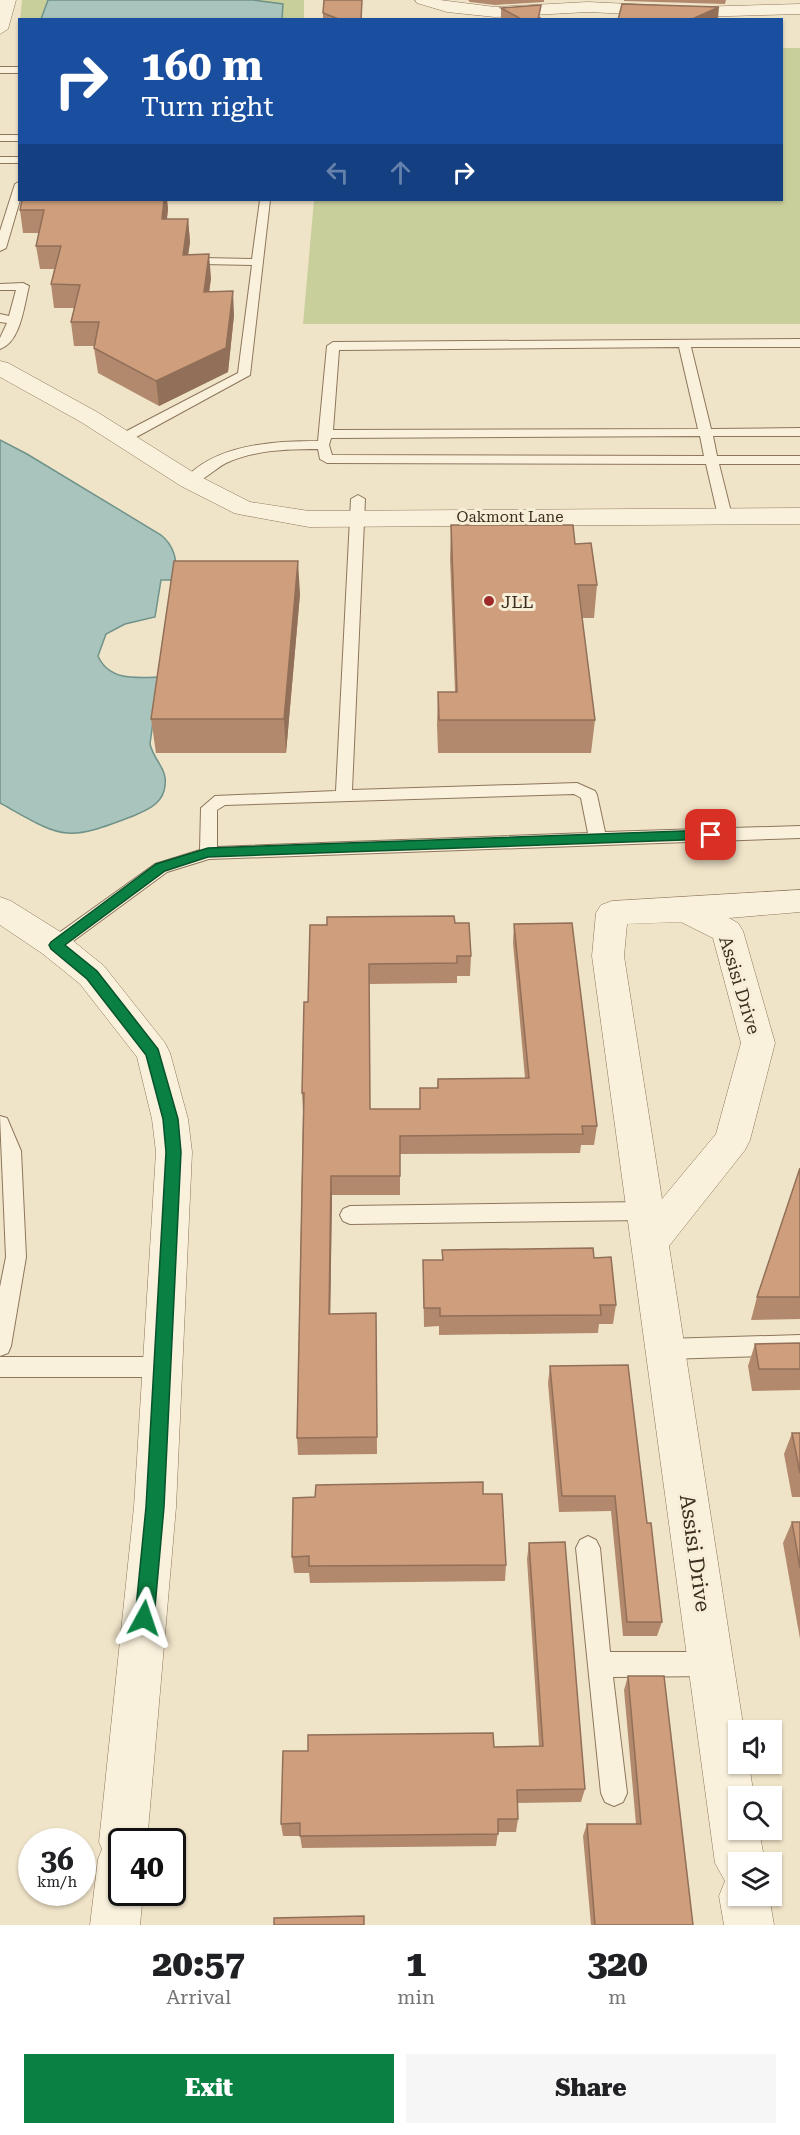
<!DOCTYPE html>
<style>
:root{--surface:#fff;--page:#f6f6f6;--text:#202124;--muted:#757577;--accent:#0b8043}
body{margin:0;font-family:"Roboto Serif",serif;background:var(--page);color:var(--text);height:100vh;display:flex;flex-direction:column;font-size:22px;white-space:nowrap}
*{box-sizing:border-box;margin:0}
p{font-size:20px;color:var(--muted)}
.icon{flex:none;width:33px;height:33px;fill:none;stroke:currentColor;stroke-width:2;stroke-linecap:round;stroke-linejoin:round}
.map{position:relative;height:1925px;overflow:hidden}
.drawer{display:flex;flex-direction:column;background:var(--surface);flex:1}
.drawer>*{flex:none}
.guide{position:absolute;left:18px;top:18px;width:765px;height:183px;border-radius:0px;box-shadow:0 2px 4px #0004;background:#1a4fa0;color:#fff;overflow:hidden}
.fabs{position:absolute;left:728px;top:1720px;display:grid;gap:12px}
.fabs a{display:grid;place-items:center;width:54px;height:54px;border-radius:0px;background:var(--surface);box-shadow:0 2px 4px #0004;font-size:30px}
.speed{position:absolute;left:18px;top:1828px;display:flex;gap:12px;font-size:30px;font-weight:700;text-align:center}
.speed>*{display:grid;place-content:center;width:78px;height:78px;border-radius:50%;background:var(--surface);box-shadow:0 2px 4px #0004;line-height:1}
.speed small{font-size:15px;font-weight:400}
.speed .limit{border:3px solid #111;border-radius:9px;background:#fff;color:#111}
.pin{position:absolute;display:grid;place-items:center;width:51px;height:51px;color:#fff;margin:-26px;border-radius:12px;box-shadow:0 3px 9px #0006}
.me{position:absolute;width:66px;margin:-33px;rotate:5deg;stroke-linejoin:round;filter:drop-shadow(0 0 4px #0008)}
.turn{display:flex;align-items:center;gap:21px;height:126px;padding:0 24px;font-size:27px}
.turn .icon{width:78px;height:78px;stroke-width:2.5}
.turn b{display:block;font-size:42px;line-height:51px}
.lanes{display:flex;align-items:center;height:57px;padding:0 24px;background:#0003;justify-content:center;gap:30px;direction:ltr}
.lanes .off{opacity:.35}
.eta{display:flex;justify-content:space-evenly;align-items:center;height:102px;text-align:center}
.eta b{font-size:36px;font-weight:800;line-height:42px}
.cta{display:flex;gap:12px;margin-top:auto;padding:12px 24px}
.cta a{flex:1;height:69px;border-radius:0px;background:var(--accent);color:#fff;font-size:24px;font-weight:800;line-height:69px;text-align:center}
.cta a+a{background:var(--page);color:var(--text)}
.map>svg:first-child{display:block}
.green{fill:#c9cf9b}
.water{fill:#a9c4bc;stroke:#6f938a;stroke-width:1.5}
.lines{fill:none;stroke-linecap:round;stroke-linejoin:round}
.service-casing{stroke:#8d765c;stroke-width:2}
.minor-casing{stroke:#8d765c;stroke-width:1}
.tertiary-casing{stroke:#8d765c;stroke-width:1}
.service{fill:#faf1dc;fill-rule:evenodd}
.minor{fill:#faf1dc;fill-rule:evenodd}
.tertiary{fill:#faf1dc;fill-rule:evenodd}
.wall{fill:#b2896c}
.shaded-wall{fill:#916f58}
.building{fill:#cf9f7d;stroke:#916f58;stroke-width:1.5}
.route{fill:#0b8043;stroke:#07532c;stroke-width:1.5}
.poi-dot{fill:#9e2a2b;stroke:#f7eed8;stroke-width:2}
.labels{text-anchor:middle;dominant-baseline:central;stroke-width:6;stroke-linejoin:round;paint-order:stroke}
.far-street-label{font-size:15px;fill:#3d2e20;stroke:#f7eed8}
.poi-label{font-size:18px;fill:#3d2e20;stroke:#f7eed8;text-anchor:start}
.street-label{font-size:18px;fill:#3d2e20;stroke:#f7eed8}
.near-street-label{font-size:21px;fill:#3d2e20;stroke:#f7eed8}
</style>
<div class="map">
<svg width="800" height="1925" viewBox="0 0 800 1925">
<rect width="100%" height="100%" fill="#f0e4c8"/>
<path class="green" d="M 22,0 L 304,0 L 304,19 L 20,20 Z
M 782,48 L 800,48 L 800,324 L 303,324 L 314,200 L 782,200 Z"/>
<path class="water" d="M 48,0 L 253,0 L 283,4 L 282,19 L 41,19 Z
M 0,440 L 27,454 L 161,535 C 176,547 176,562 178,580 L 161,580 L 155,617 L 125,624 L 106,634 L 98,656 C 109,681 136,678 159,677 L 150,744 C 154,762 170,769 164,791 C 160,805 145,811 133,816 C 64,843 63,838 0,803 Z"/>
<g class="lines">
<defs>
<path id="service" d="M 0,67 L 20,67 L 20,73 L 0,73 Z
M 0,135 L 20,135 L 20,141 L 0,141 Z
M 0,157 L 20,157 L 20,163 L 0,163 Z
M 20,181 L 20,200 L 6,248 L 0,251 L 0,231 L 15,184 Z
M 260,200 L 270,200 L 250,375 L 129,441 L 119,441 L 118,438 L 119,435 L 238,373 L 252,265 L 204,264 L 198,261 L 204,258 L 252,259 Z
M 23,283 L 29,286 C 24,305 21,342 0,349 L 0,338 L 7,323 L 0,322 L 0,314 L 9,316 L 16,290 L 0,290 L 0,284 Z
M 800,339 L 800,347 L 691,347 L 711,429 L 800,428 L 800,436 L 713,436 L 717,456 L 800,456 L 800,464 L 719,464 L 732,516 L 725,520 L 718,516 L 706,464 L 327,463 L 320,459 L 318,449 C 287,449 254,450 226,463 C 214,469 198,487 185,484 L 183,481 C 214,444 274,441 318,441 L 327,346 L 333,342 ZM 679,347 L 698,429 L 333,430 L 339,350 ZM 700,436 L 704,456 L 332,455 L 329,445 L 331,438 Z
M 358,495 L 365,499 L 352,790 L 577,783 L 595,791 L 597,795 L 605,832 L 800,826 L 800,838 L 209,859 L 167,872 L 61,950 L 55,952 L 49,950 L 46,945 L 49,940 L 155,864 L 200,850 L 201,808 L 215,796 L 336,791 L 351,499 ZM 574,794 L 581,798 L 588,833 L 217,847 L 217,810 L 225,805 Z
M 0,1116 L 7,1118 L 21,1151 L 26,1257 L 11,1346 L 8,1353 L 0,1356 L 0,1287 L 6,1257 Z
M 645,1202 L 652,1205 L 655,1211 L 652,1217 L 645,1220 L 350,1224 L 343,1221 L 340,1215 L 343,1209 L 350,1206 Z
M 800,1335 L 800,1355 L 665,1359 L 657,1356 L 654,1349 L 657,1342 L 665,1339 Z
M 0,1357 L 163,1357 L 171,1360 L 174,1367 L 171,1374 L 163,1377 L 0,1377 Z
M 588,1536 L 596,1540 L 600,1548 L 610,1652 L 711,1652 L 720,1655 L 723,1664 L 720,1673 L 711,1676 L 613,1677 L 627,1793 L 623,1802 L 614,1806 L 605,1802 L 601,1793 L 576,1548 L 580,1540 Z"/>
<path id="minor" d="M 415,0 L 440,0 L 495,7 L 588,2 L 694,7 L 800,4 L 800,14 L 694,17 L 588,12 L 495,17 L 447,12 L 417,3 Z
M 0,361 L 8,363 L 97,412 L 199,476 L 250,502 L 309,511 L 800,508 L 800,524 L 309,527 L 243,515 L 234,513 L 181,486 L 81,422 L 0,377 Z
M 800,890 L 800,912 L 729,918 L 738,923 L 743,931 L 775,1043 L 750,1140 L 745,1150 L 669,1246 L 744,1731 L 738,1731 L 738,1764 L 749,1764 L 754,1797 L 738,1797 L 738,1830 L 759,1830 L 765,1863 L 738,1863 L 738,1896 L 769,1896 L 774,1925 L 724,1925 L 719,1896 L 725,1881 L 715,1863 L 592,956 L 596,913 L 601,905 L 612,901 ZM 681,922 L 713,938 L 741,1043 L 716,1134 L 662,1199 L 624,956 L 627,924 Z"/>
<path id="tertiary" d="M 0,0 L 16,0 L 8,29 L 0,34 Z
M 0,897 L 11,901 L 67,936 L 104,966 L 165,1043 L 170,1053 L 188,1119 L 192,1152 L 176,1507 L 147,1842 L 122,1842 L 122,1893 L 143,1893 L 140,1925 L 90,1925 L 98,1859 L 102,1849 L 99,1842 L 134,1507 L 156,1152 L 152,1119 L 137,1057 L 80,984 L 43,954 L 0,925 Z"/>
</defs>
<use href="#service" class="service-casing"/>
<use href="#minor" class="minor-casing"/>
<use href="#tertiary" class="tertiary-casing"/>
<use href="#service" class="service"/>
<use href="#minor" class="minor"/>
<use href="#tertiary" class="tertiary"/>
</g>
<path class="wall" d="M 468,0 L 544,0 L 544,2 L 495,5 L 470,2 Z
M 624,0 L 726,0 L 725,4 L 624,1 Z
M 501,8 L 541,17 L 540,20 L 502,20 L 501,19 Z
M 323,13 L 362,20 L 323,20 Z
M 22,200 L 167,200 L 168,209 L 167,219 L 188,219 L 190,242 L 188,254 L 211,278 L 209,292 L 234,315 L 228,372 L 159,406 L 98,373 L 94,348 L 95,346 L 74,346 L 71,322 L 74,308 L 54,308 L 51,284 L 54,269 L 40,269 L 36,246 L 39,233 L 23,233 L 20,210 Z
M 451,525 L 575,544 L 597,585 L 594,618 L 582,618 L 595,720 L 591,753 L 438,753 L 437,725 L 438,692 L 455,692 L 450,558 Z
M 300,594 L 286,753 L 156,753 L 151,719 Z
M 455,923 L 471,956 L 470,976 L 457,976 L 457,983 L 369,984 L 370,1109 L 420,1109 L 420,1088 L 437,1088 L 438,1079 L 525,1078 L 513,943 L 514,924 L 597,1126 L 594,1145 L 581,1145 L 580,1153 L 400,1154 L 400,1195 L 332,1195 L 330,1314 L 376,1313 L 377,1454 L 298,1455 L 297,1438 L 303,1112 L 302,1093 L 308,1002 L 310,925 Z
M 800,1168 L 800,1319 L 751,1320 L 757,1297 Z
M 442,1250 L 594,1258 L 616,1305 L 613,1324 L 599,1324 L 598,1333 L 439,1335 L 439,1326 L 424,1327 L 423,1260 L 442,1260 Z
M 800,1343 L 800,1390 L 752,1391 L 748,1366 L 755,1344 Z
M 550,1366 L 647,1523 L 662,1622 L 657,1636 L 623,1636 L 611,1511 L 559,1512 L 548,1383 Z
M 792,1433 L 800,1433 L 800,1497 L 792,1497 L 784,1454 Z
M 483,1494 L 506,1565 L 505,1581 L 310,1583 L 309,1573 L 294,1573 L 292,1557 Z
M 792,1522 L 800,1522 L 800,1639 L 783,1543 Z
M 529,1543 L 585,1789 L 581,1802 L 517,1803 L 518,1819 L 516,1832 L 498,1832 L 496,1846 L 302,1848 L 300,1836 L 283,1836 L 281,1824 L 494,1747 L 539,1746 L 527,1559 Z
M 628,1676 L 693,1925 L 591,1925 L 583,1836 L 587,1824 L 636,1824 L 624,1690 Z"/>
<path class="shaded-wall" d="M 719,7 L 718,19 L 716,20 L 690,20 Z
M 164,200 L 167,200 L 168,209 L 164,242 L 162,219 Z
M 188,219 L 190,242 L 185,278 L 183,255 Z
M 209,254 L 211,278 L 206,316 L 204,292 Z
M 233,291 L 234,315 L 228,372 L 159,406 L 156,381 Z
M 298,561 L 300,594 L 286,753 L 284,719 Z
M 331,1176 L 332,1195 L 330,1332 L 329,1314 Z"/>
<path class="building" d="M 324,0 L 362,0 L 361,20 L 341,20 L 323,13 Z
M 622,4 L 719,7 L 690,20 L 618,20 Z
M 541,5 L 538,20 L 523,20 L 501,8 Z
M 22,200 L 164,200 L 162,219 L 188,219 L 183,255 L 209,254 L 204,292 L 233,291 L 226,348 L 156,381 L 94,348 L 99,322 L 71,322 L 80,285 L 51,284 L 61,246 L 36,246 L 44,210 L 20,210 Z
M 451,525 L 573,525 L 575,544 L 591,543 L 597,585 L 578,585 L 595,720 L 439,720 L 438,692 L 457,692 Z
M 174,561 L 298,561 L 284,719 L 151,719 Z
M 454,916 L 455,923 L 469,923 L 471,956 L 457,956 L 457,963 L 369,964 L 370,1109 L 420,1109 L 420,1088 L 438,1088 L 438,1079 L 529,1078 L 514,924 L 572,923 L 597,1126 L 582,1126 L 583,1134 L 400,1136 L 400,1176 L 331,1176 L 329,1314 L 376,1313 L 377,1437 L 297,1438 L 304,1093 L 302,1093 L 304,1002 L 308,1002 L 310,925 L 327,925 L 327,917 Z
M 800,1168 L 800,1297 L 757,1297 Z
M 593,1248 L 594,1258 L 611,1257 L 616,1305 L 600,1305 L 601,1315 L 440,1316 L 440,1308 L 424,1308 L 423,1260 L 443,1260 L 442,1250 Z
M 800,1343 L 800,1369 L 759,1369 L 755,1344 Z
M 628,1365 L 647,1523 L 651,1523 L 662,1622 L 627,1622 L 615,1496 L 562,1496 L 550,1366 Z
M 792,1433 L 800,1433 L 800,1473 Z
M 483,1482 L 483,1494 L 502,1494 L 506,1565 L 309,1566 L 309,1556 L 292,1557 L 293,1498 L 315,1497 L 316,1485 Z
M 792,1522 L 800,1522 L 800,1568 Z
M 565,1542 L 585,1789 L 517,1790 L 518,1819 L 498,1819 L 498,1834 L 300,1836 L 300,1823 L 281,1824 L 283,1751 L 308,1751 L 308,1735 L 493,1733 L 494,1747 L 543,1746 L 529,1543 Z
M 628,1676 L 664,1676 L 693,1925 L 595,1925 L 587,1824 L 641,1824 Z
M 364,1916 L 364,1925 L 274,1925 L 274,1918 Z"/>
<path class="route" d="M 711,830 L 717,835 L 711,839 L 208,857 L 165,871 L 65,945 L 97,971 L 158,1049 L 178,1119 L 181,1152 L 164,1507 L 154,1618 L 151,1625 L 144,1628 L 138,1625 L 135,1618 L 146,1507 L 166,1152 L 163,1119 L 146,1055 L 87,979 L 51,949 L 49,945 L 51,942 L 156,864 L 208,848 Z"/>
<circle class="poi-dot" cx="489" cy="601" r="6"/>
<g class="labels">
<g class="far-street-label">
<text x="510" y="517">Oakmont Lane</text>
</g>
<g class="poi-label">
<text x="501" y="601">JLL</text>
</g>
<g class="street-label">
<text transform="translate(740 985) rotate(73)">Assisi Drive</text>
</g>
<g class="near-street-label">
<text transform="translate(695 1553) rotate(82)">Assisi Drive</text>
</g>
</g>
</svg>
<div class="fabs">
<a><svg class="icon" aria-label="sound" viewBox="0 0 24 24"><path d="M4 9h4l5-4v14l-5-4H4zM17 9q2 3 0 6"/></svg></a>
<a><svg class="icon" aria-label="search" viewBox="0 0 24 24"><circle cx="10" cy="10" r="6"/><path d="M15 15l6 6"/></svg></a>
<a><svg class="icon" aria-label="layers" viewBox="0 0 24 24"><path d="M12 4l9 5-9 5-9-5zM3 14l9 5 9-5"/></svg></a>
</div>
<div class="speed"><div>36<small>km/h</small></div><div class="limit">40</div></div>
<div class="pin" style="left:711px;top:835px;background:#d93025"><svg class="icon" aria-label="arrive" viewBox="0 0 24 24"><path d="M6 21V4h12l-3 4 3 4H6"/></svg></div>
<svg class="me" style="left:144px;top:1618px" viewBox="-20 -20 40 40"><path d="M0-17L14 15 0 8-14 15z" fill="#0b8043" stroke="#fff" stroke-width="4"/></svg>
<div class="guide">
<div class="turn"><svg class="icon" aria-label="right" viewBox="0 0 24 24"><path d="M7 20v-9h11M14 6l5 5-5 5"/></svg><div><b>160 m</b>Turn right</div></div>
<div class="lanes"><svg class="icon off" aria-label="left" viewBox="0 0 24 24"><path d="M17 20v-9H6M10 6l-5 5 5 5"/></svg><svg class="icon off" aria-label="ahead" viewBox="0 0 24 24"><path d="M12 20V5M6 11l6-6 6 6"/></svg><svg class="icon" aria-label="right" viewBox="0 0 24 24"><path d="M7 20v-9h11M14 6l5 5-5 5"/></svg></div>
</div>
</div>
<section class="drawer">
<div class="eta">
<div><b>20:57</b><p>Arrival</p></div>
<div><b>1</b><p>min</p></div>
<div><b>320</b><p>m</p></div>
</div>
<div class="cta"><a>Exit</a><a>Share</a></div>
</section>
